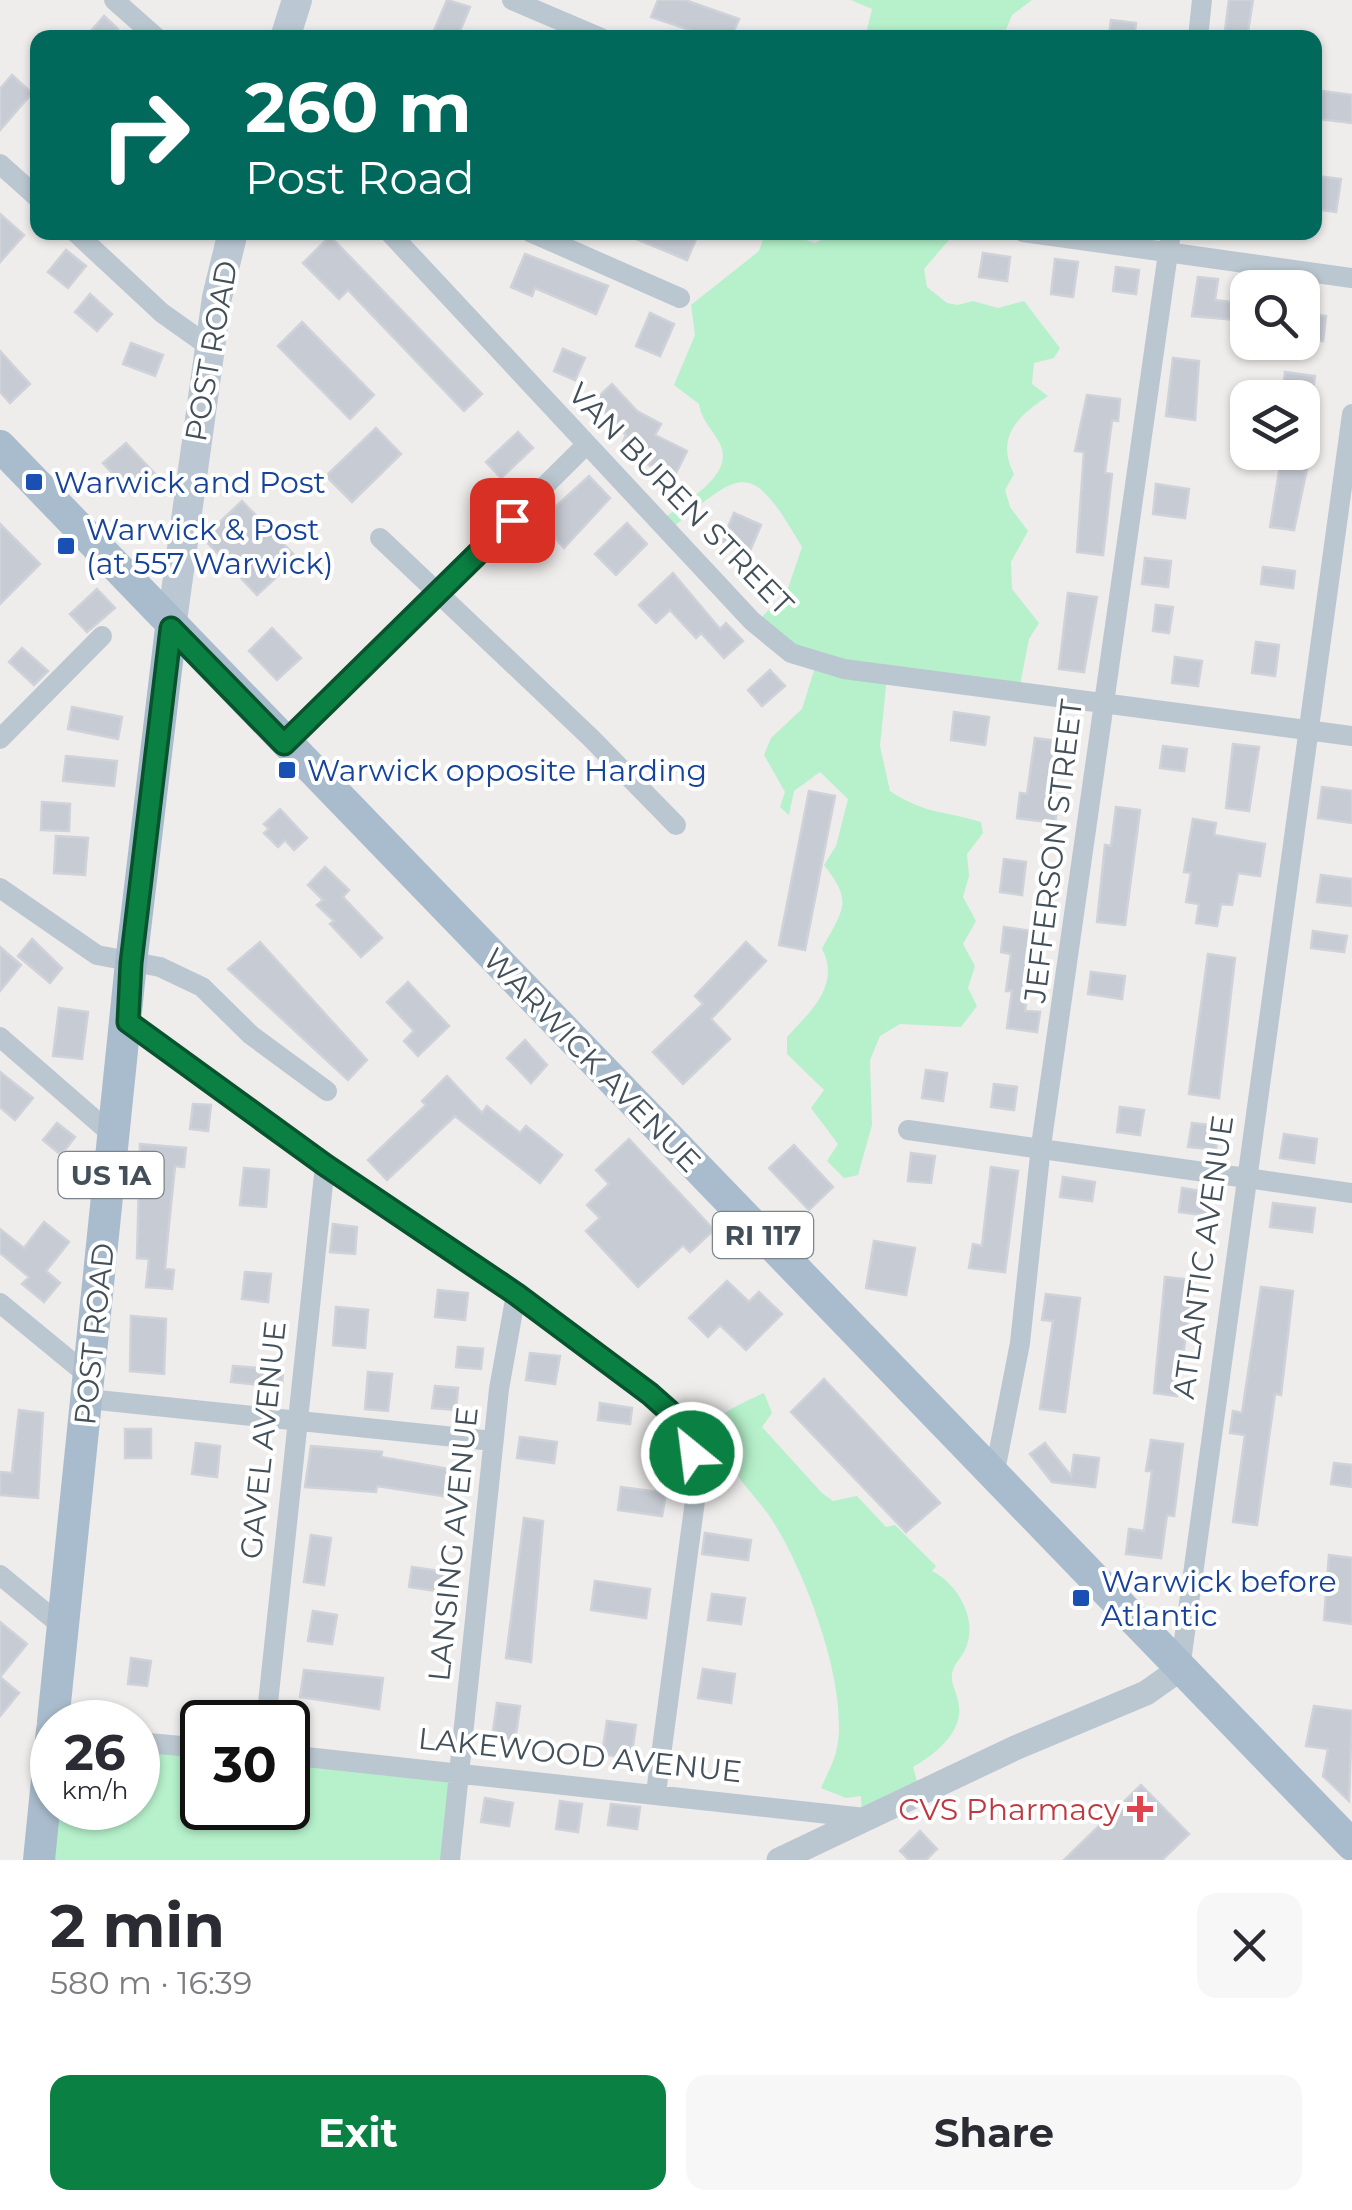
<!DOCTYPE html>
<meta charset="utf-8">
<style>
:root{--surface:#fff;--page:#f7f7f7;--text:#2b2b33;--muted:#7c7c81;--accent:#0b8043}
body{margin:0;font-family:Montserrat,sans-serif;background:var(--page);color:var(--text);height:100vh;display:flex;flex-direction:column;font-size:38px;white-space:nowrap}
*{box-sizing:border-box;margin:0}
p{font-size:32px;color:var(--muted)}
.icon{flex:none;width:55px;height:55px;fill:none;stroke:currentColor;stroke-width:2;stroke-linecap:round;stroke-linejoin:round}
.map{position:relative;height:1860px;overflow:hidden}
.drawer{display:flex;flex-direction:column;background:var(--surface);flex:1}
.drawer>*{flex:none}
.top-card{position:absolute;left:30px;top:30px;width:1292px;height:210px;border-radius:20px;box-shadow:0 2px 8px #0004;background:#00695c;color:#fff;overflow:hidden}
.tools{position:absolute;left:1230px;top:270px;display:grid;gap:20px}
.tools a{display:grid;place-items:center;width:90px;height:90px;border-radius:20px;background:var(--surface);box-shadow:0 2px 8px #0004;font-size:50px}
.speed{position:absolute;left:30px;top:1700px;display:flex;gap:20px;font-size:50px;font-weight:700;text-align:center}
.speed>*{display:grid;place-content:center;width:130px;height:130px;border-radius:50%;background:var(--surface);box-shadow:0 2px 8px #0004;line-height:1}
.speed small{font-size:25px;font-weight:400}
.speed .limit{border:5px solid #111;border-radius:15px;background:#fff;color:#111}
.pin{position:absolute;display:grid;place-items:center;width:85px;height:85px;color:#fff;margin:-42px;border-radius:20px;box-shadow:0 5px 15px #0006}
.me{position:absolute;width:110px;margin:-55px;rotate:331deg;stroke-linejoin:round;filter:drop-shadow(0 0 8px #0008)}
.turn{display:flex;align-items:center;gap:35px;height:210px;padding:0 50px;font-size:45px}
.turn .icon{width:130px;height:130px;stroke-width:2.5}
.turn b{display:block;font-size:70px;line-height:85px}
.round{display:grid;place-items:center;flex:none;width:105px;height:105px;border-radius:20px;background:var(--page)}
.summary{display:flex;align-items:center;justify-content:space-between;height:170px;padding:0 50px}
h1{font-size:60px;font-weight:700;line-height:75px}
.cta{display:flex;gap:20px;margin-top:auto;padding:20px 50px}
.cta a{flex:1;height:115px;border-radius:20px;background:var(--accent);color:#fff;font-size:40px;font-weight:700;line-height:115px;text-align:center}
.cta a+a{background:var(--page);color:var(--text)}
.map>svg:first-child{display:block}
.green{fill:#b6f1cb}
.building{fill:#c7cbd3;stroke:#cfd2d8;stroke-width:2.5}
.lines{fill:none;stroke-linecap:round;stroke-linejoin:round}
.minor{stroke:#bbc7d0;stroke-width:20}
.tertiary{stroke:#bbc7d0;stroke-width:25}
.secondary{stroke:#bbc8d4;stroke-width:30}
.primary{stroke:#a9bccd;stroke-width:32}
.route-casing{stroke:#07532c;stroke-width:25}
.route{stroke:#0b8043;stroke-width:18}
.transit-dot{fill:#1a4fb4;stroke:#fff;stroke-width:4}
.health-dot{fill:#e0444e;stroke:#fff;stroke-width:4}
.labels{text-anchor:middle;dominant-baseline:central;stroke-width:8;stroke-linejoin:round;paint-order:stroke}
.shield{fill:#fff;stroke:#7b848c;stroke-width:2.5}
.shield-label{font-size:28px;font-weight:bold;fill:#43505a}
.street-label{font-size:30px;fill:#43505a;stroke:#fff}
.transit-label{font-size:30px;fill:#164399;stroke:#fff;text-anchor:start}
.health-label{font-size:30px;fill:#be3a42;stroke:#fff;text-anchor:end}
</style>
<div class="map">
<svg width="1352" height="1860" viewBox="0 0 1352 1860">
<rect width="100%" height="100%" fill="#efecec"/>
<path class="green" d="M 851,0 L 1032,0 L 1012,15 L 1003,37 L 865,38 L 872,9 Z
M 765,233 L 785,233 L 815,243 L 835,233 L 955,233 L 924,269 L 927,287 L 947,303 L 958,305 L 973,301 L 998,308 L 1024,301 L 1060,348 L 1054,358 L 1034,363 L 1032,384 L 1048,396 C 1018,416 995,437 1014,474 L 1005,490 L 1010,507 L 1028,531 L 1011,562 L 1012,589 L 1039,623 L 1029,639 L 1020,685 L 887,676 L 880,746 L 890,791 C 927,815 942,810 981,822 L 983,833 L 967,854 L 969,876 L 963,897 L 976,921 L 963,944 L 975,966 L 968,988 L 977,1006 L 961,1027 L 900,1024 L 880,1036 L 870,1060 L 872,1125 L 858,1175 L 844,1178 L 827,1161 L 838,1144 L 811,1108 L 824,1090 L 787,1054 L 787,1037 C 811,1011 841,984 822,949 C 843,909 854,903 824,865 L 836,846 L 848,799 L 820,772 L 794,791 L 789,815 L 780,807 L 785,792 L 764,755 L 771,738 L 802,709 L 817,661 L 758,621 L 787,591 L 802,547 C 751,460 744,468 672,528 L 663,519 C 683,503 736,475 720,444 C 712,428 702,422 699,404 L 674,385 L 695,335 L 691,305 L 759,251 Z
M 764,1393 L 772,1413 L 762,1427 L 822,1493 L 833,1501 L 857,1496 L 886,1527 L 895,1525 L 936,1566 L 932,1571 C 958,1584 979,1620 965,1650 C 962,1657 955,1663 953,1670 C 949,1681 956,1690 958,1701 C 966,1730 936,1754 913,1767 L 918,1785 L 862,1817 L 861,1796 L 846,1798 L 821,1788 C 826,1776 833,1764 836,1752 C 852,1690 802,1562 768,1514 C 752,1491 733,1478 727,1450 L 692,1448 C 698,1422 742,1403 764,1393 Z
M 138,1740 L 202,1746 L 202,1808 L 288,1808 L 288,1753 L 460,1773 L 444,1860 L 39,1860 L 52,1808 L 138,1808 Z"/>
<path class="building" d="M 447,0 L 470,7 L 457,38 L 431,38 Z
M 658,0 L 685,0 L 739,19 L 731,38 L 714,38 L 651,17 Z
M 1229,0 L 1253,0 L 1247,38 L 1224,38 Z
M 104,16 L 118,29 L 111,38 L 85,38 Z
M 1111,20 L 1136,23 L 1134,38 L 1109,38 Z
M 12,75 L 32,93 L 0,130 L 0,89 Z
M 1322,91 L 1352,95 L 1352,123 L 1318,119 Z
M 1317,176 L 1341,179 L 1336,212 L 1315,209 Z
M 0,214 L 24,235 L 0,262 Z
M 687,232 L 697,237 L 687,260 L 622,233 Z
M 330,236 L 482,394 L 464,411 L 348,290 L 339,299 L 303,263 Z
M 66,250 L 86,266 L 68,288 L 48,272 Z
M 983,253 L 1010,257 L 1007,281 L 979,277 Z
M 525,254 L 608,286 L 596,314 L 535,288 L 532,296 L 511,287 Z
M 1055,259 L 1078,262 L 1073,297 L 1051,294 Z
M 1116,267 L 1139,270 L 1136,294 L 1113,291 Z
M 1198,277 L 1218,279 L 1215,300 L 1248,304 L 1248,321 L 1192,316 Z
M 90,294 L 112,314 L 97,331 L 75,312 Z
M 650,313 L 674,324 L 660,356 L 636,346 Z
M 1302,313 L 1326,316 L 1323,341 L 1302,338 Z
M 302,322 L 374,395 L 350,419 L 278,346 Z
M 131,343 L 163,355 L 155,376 L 123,364 Z
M 563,349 L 585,358 L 575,380 L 554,371 Z
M 0,351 L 30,384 L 10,403 L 0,392 Z
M 1173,358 L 1199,361 L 1195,420 L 1166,416 Z
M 1285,372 L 1315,376 L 1312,398 L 1282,398 Z
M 612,384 L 637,411 L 661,424 L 655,435 L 687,451 L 674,477 L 649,465 L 653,458 L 623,442 L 626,435 L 594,401 Z
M 1087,395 L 1120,399 L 1118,421 L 1112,420 L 1105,473 L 1112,474 L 1103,555 L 1077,552 L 1084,452 L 1075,451 Z
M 376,428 L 401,454 L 352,502 L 326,476 Z
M 518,432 L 533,448 L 501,478 L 486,462 Z
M 126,443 L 156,475 L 133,496 L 103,463 Z
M 1281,460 L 1308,464 L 1294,530 L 1270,527 Z
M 589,476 L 610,498 L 564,548 L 540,521 Z
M 1156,484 L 1189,489 L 1185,518 L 1153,514 Z
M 242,501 L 297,558 L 257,595 L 203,538 Z
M 734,513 L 761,525 L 749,553 L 722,541 Z
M 627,523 L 647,544 L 616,575 L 595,554 Z
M 0,524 L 40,564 L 0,604 Z
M 1145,558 L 1171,561 L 1168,587 L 1142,584 Z
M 1263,567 L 1295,571 L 1293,588 L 1261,584 Z
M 673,573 L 720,629 L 726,623 L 743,641 L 724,658 L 701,633 L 696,638 L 670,610 L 656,623 L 639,605 Z
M 97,589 L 115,608 L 87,632 L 70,614 Z
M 1068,593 L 1097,597 L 1084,672 L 1059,669 Z
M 1156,605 L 1173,607 L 1169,633 L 1153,631 Z
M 272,628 L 301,658 L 277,680 L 249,651 Z
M 1256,642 L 1279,645 L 1275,676 L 1252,673 Z
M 22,648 L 48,671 L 34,685 L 9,662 Z
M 1175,657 L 1202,661 L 1198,686 L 1172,683 Z
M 770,670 L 785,686 L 762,706 L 748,690 Z
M 72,707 L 122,717 L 118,739 L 68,729 Z
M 954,712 L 989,717 L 985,745 L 951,740 Z
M 1035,738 L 1058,741 L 1050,797 L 1059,798 L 1055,823 L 1017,818 L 1020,793 L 1027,794 Z
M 1233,744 L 1259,747 L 1249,811 L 1226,808 Z
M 1163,746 L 1187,749 L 1184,771 L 1160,768 Z
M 66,756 L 117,761 L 114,786 L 63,781 Z
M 1322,787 L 1352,791 L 1352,823 L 1318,818 Z
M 809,791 L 835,796 L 805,950 L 779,945 Z
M 42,802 L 70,804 L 69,831 L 41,830 Z
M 1116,807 L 1140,810 L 1125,925 L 1097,922 L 1105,845 L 1111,846 Z
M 280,809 L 307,838 L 294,850 L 285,840 L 278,847 L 264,833 L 269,829 L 264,824 Z
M 1193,819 L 1216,823 L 1214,835 L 1265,844 L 1260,876 L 1238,873 L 1232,905 L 1221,904 L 1217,926 L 1196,923 L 1199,904 L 1186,902 L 1191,873 L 1184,872 Z
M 56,836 L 88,838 L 85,875 L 54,873 Z
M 1004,859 L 1026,862 L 1022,895 L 1000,892 Z
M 325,867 L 349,890 L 343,897 L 382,938 L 361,957 L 330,924 L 334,921 L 317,905 L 323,900 L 308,885 Z
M 1321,875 L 1352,879 L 1352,906 L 1317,902 Z
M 1004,927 L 1045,933 L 1042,958 L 1032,956 L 1025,1011 L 1040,1012 L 1037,1032 L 1007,1028 L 1012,991 L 1006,991 L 1011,954 L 1001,952 Z
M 1313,931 L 1347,936 L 1344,952 L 1311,948 Z
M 32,939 L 62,968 L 50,983 L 18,956 Z
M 260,942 L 367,1060 L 348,1080 L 228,969 Z
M 746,942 L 766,961 L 711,1019 L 730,1039 L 683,1084 L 653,1052 L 703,1004 L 695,996 Z
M 0,947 L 21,965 L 0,991 Z
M 1208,954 L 1235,958 L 1219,1098 L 1189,1094 Z
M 1091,972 L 1125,976 L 1122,999 L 1088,994 Z
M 408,982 L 449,1026 L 418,1056 L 404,1041 L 414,1031 L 387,1002 Z
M 59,1008 L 88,1012 L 82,1059 L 53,1056 Z
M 525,1040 L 547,1065 L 531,1083 L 507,1058 Z
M 926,1070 L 947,1073 L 943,1101 L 922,1098 Z
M 0,1072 L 33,1098 L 15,1120 L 0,1107 Z
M 447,1076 L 482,1113 L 487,1106 L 520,1133 L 526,1126 L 562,1155 L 540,1183 L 455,1116 L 387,1180 L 368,1160 L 426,1105 L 422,1101 Z
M 994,1084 L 1017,1087 L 1014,1110 L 991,1107 Z
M 193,1104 L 211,1105 L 208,1131 L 190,1129 Z
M 1120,1107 L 1144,1110 L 1140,1135 L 1117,1132 Z
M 57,1123 L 75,1137 L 61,1155 L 43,1140 Z
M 1192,1123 L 1219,1126 L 1216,1150 L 1188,1147 Z
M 1284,1134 L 1317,1139 L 1314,1163 L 1280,1158 Z
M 629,1139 L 714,1230 L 690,1252 L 683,1245 L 638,1287 L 586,1231 L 600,1218 L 587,1205 L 609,1184 L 596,1170 Z
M 140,1144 L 186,1148 L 184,1167 L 175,1166 L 168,1234 L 165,1269 L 174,1270 L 172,1289 L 146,1287 L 149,1259 L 137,1258 Z
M 794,1145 L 833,1187 L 809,1210 L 769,1168 Z
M 911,1153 L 935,1156 L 931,1183 L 908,1181 Z
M 991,1167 L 1018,1171 L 1005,1272 L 969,1268 L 973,1244 L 982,1246 Z
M 244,1168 L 269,1170 L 266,1207 L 240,1205 Z
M 1063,1177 L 1095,1182 L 1092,1201 L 1060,1197 Z
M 1182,1188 L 1213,1193 L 1210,1216 L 1179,1212 Z
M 1273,1203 L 1315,1208 L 1312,1232 L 1270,1227 Z
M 44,1222 L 69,1242 L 46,1271 L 60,1283 L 44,1302 L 22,1284 L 29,1277 L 0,1253 L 0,1229 L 24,1248 Z
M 333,1224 L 357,1227 L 355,1254 L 330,1252 Z
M 874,1241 L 915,1248 L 906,1295 L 866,1288 Z
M 245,1272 L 271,1274 L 268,1302 L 242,1299 Z
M 1165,1277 L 1194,1280 L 1177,1396 L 1154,1393 Z
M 727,1281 L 749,1302 L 759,1292 L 782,1314 L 746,1350 L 720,1325 L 708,1337 L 689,1318 Z
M 1261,1287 L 1293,1291 L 1281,1395 L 1275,1394 L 1257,1525 L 1233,1522 L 1245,1435 L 1230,1433 L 1233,1411 L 1242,1413 Z
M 438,1290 L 468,1293 L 465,1320 L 435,1317 Z
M 1046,1294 L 1080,1298 L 1065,1412 L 1040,1409 L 1053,1321 L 1042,1320 Z
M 336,1307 L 368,1310 L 365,1348 L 333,1345 Z
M 131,1316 L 166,1319 L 164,1374 L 130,1371 Z
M 458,1347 L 483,1349 L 481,1369 L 456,1367 Z
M 530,1353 L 560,1356 L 555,1384 L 526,1380 Z
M 233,1366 L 283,1370 L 282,1387 L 231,1382 Z
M 368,1372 L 392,1374 L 388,1411 L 365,1409 Z
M 824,1379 L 940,1503 L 906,1532 L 791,1412 Z
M 435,1386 L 458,1388 L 456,1410 L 432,1408 Z
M 600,1403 L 632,1408 L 630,1424 L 598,1420 Z
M 19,1410 L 43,1413 L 38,1498 L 0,1495 L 0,1472 L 12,1473 Z
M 125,1429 L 151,1429 L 151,1458 L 125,1458 Z
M 520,1437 L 557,1442 L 554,1463 L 517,1458 Z
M 1151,1440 L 1183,1444 L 1174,1516 L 1167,1515 L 1161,1558 L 1126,1554 L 1129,1529 L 1144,1531 L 1152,1471 L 1146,1471 Z
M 196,1443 L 220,1446 L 217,1477 L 192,1474 Z
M 1045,1443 L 1071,1476 L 1074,1455 L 1099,1458 L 1095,1487 L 1052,1482 L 1030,1454 Z
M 311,1446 L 382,1452 L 381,1457 L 460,1471 L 456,1498 L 377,1486 L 376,1492 L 305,1487 Z
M 1334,1463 L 1352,1465 L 1352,1487 L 1331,1484 Z
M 621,1487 L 666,1493 L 662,1516 L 618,1510 Z
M 524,1518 L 543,1521 L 531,1662 L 506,1658 Z
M 705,1533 L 751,1540 L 748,1560 L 702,1554 Z
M 311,1535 L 331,1538 L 324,1585 L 304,1582 Z
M 1329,1555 L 1352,1558 L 1352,1624 L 1324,1620 Z
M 412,1567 L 446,1572 L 443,1592 L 409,1587 Z
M 595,1581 L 650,1589 L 646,1618 L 591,1610 Z
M 712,1594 L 745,1598 L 741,1624 L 708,1620 Z
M 313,1611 L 337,1615 L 332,1644 L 308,1641 Z
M 0,1622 L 27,1644 L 0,1677 Z
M 131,1658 L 151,1661 L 147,1686 L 128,1684 Z
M 703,1669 L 735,1674 L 731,1703 L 698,1698 Z
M 304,1670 L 383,1678 L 379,1709 L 300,1697 Z
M 0,1677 L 19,1693 L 0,1716 Z
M 497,1703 L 520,1706 L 515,1741 L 492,1738 Z
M 1314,1706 L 1352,1711 L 1349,1801 L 1323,1776 L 1328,1749 L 1306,1746 Z
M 607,1721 L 636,1725 L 631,1759 L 602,1754 Z
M 1141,1785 L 1189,1834 L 1162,1860 L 1064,1860 Z
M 485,1798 L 513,1803 L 509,1826 L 481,1822 Z
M 560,1801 L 582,1804 L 578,1832 L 556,1829 Z
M 611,1804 L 640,1807 L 637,1829 L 608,1825 Z
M 920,1831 L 937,1849 L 926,1860 L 909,1860 L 900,1851 Z"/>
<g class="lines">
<path class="minor" d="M 114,0 L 157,38
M 512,0 L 601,38
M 1198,38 L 1202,0
M 0,164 L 38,198
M 75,232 L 162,313 L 210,347
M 389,232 L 752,621 L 791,653 L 844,669 L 1352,736
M 530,232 L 680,298
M 1023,232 L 1352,278
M 380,538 L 591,738 L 676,825
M 0,739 L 102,636
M 284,744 L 587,444
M 0,888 L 97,955 L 160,967 L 202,987 L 251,1035 L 327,1091
M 128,1021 L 325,1165 L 516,1294 L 650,1394 L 687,1427 L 698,1478 L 656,1793
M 0,1037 L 115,1137
M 908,1130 L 1352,1193
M 0,1303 L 90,1377
M 88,1399 L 493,1441
M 994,1476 L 1020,1343 L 1041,1146 L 1171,232
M 0,1575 L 63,1627
M 1180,1669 L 1352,414
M 266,1722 L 325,1165
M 138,1742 L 202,1748
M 288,1755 L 865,1818
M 450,1860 L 499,1389 L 516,1294"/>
<path class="tertiary" d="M 779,1860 L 1015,1748 L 1146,1693 L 1180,1669"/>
<path class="secondary" d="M 285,38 L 297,0
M 171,628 L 217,297 L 233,232"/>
<path class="primary" d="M 0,446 L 1352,1845
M 53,1722 L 131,963 L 171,628
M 39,1860 L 52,1730"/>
</g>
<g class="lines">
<defs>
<path id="route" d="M 512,520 L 284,744 L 171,628 L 131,963 L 128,1022 L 325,1165 L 516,1294 L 650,1394 L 687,1427 L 692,1453"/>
</defs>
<use href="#route" class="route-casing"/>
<use href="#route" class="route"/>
</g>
<g class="transit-dot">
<rect x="24" y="472" width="20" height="20" rx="5"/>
<rect x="56" y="536" width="20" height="20" rx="5"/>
<rect x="277" y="760" width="20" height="20" rx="5"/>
<rect x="1071" y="1588" width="20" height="20" rx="5"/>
</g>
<path class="health-dot" d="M1135 1794h10v10h10v10h-10v10h-10v-10h-10v-10h10z"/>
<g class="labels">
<g class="shield">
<rect x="58.5" y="1152" width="105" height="46" rx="8"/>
<rect x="713" y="1212" width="100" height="46" rx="8"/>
</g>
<g class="shield-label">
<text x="111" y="1175">US 1A</text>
<text x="763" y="1235">RI 117</text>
</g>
<g class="street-label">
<text transform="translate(211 351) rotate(-80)">POST ROAD</text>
<text transform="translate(681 499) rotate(46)">VAN BUREN STREET</text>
<text transform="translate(1053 851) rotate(-83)">JEFFERSON STREET</text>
<text transform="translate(592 1060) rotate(46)">WARWICK AVENUE</text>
<text transform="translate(1203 1257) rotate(-82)">ATLANTIC AVENUE</text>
<text transform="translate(94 1334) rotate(-84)">POST ROAD</text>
<text transform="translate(263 1440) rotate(-84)">GAVEL AVENUE</text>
<text transform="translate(453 1544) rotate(-84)">LANSING AVENUE</text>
<text transform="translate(580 1755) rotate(6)">LAKEWOOD AVENUE</text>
</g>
<g class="transit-label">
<text x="54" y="482">Warwick and Post</text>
<text x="86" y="529">Warwick &amp; Post<tspan x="86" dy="34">(at 557 Warwick)</tspan></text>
<text x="307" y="770">Warwick opposite Harding</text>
<text x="1101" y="1581">Warwick before<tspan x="1101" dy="34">Atlantic</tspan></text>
</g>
<g class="health-label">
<text x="1120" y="1809">CVS Pharmacy</text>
</g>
</g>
</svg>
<div class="tools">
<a><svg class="icon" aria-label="search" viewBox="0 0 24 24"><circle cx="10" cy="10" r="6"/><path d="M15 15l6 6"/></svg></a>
<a><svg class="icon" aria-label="layers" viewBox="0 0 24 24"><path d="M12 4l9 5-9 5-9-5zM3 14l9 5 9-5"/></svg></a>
</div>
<div class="speed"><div>26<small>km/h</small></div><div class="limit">30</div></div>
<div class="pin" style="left:512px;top:520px;background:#d93025"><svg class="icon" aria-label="arrive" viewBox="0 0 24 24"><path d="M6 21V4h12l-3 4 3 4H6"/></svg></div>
<svg class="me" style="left:692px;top:1453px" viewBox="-20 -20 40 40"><circle r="17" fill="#0b8043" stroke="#fff" stroke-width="3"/><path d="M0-11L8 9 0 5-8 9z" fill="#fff"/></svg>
<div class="top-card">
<div class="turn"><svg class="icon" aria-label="right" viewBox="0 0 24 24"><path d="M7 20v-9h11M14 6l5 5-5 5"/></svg><div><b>260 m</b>Post Road</div></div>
</div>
</div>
<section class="drawer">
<div class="summary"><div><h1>2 min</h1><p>580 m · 16:39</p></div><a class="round"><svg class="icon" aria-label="close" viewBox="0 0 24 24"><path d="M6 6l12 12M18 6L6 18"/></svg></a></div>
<div class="cta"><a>Exit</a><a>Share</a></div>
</section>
